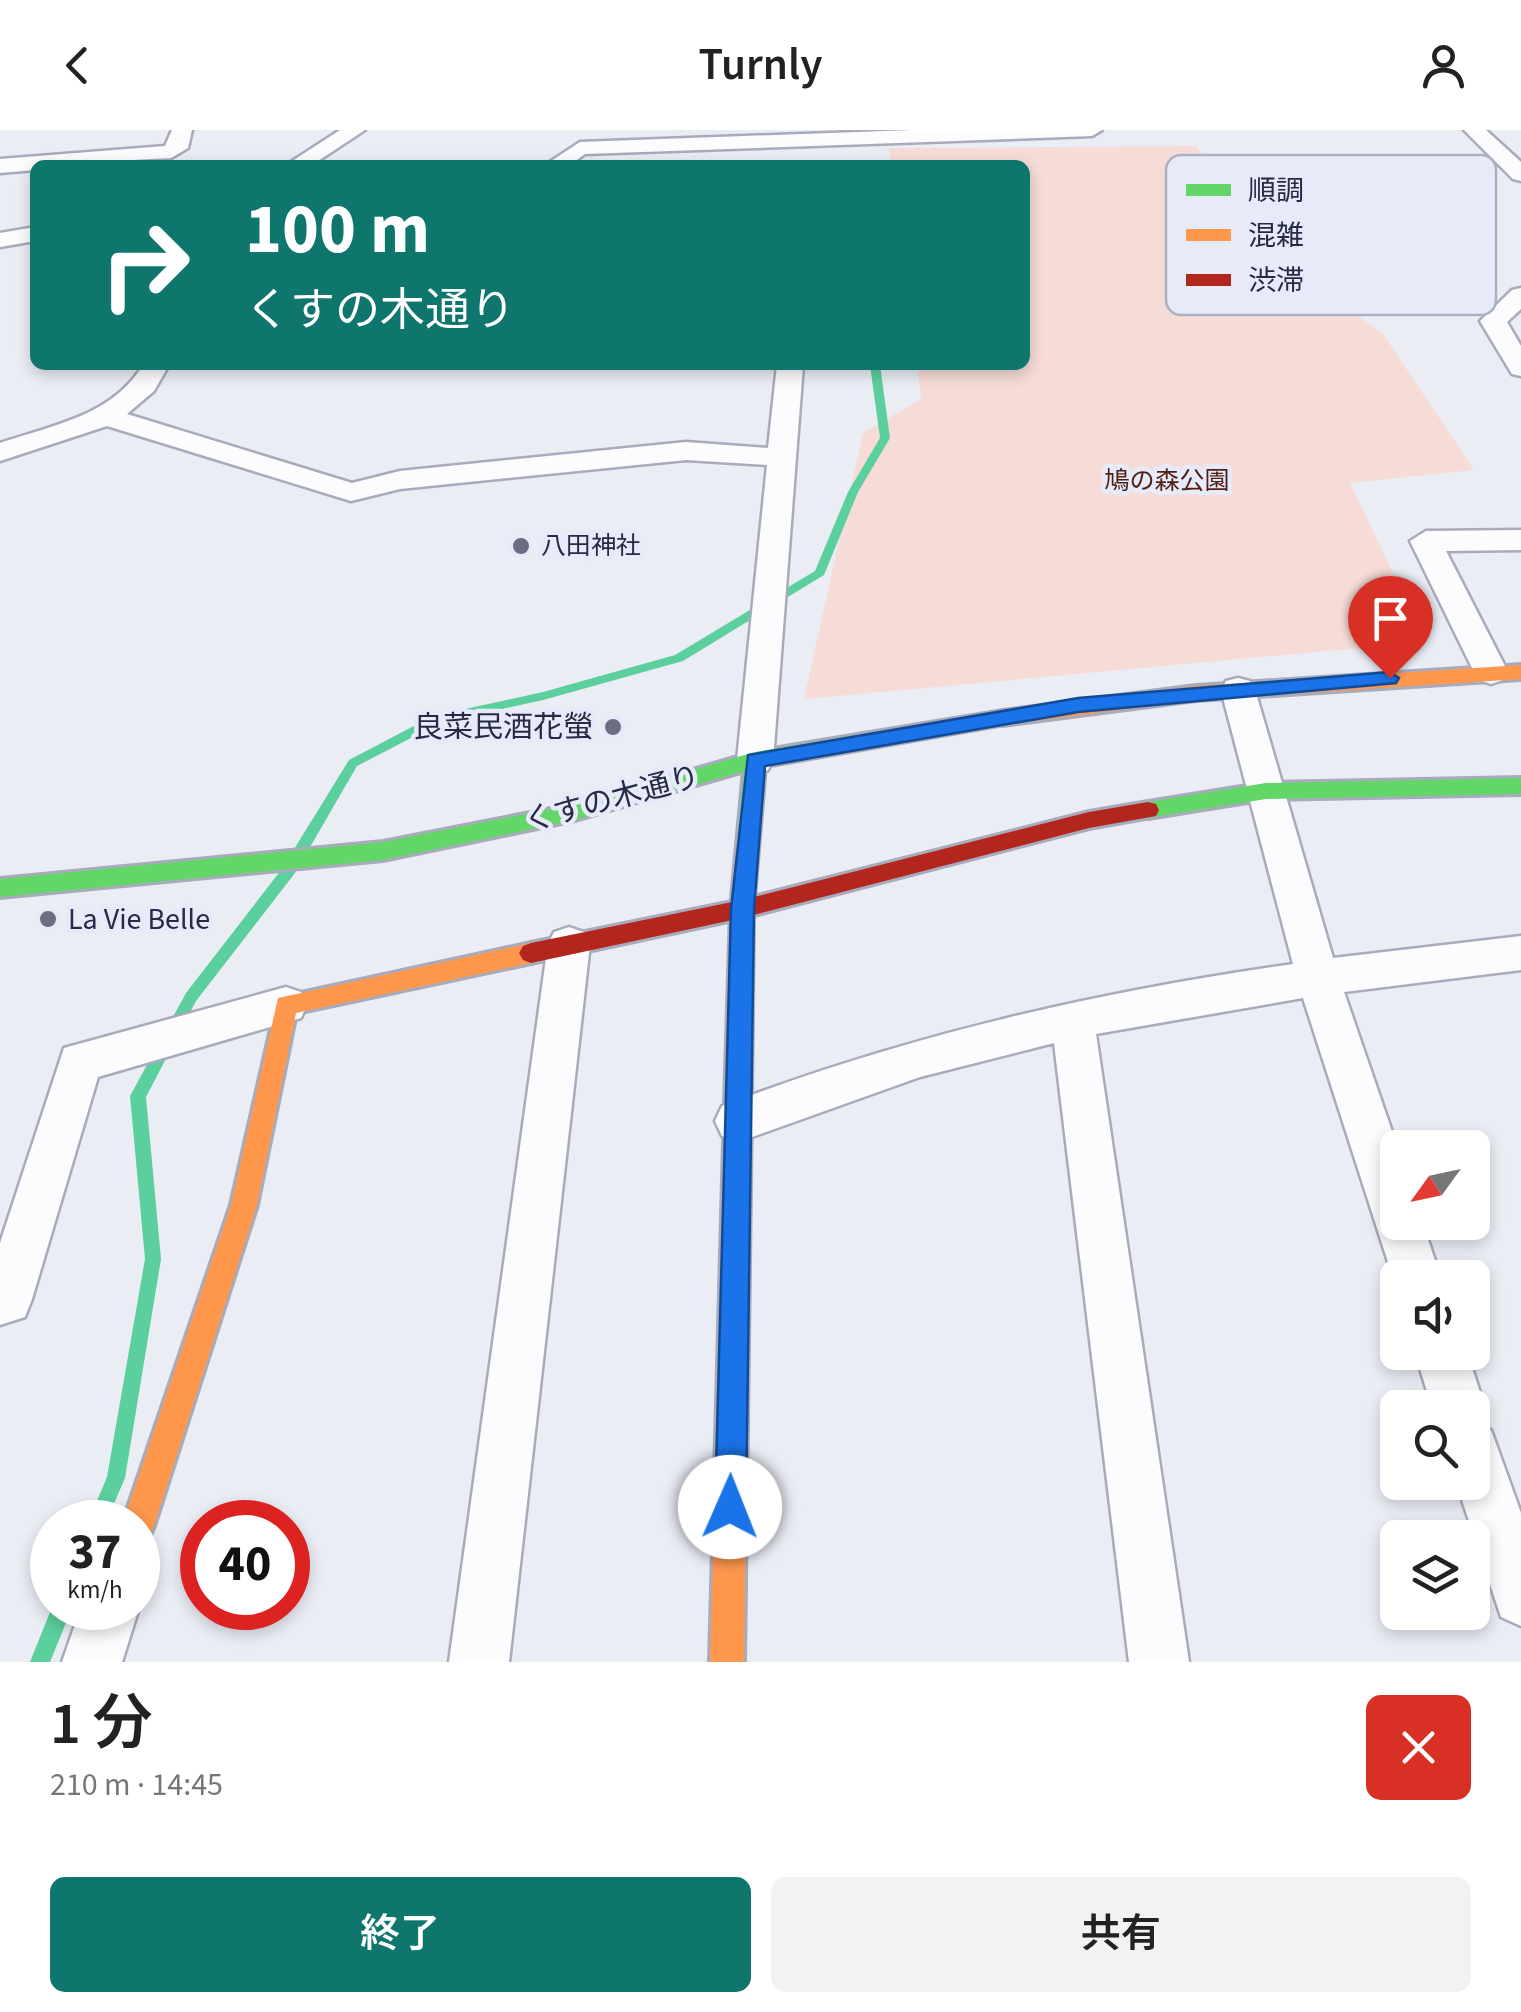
<!DOCTYPE html>
<html lang="ja">
<meta charset="utf-8">
<style>
:root{--surface:#fff;--page:#f2f2f2;--text:#222;--muted:#767676;--accent:#0f766e}
body{margin:0;font-family:"Source Sans 3","Noto Sans JP",sans-serif;background:var(--page);color:var(--text);height:100vh;display:flex;flex-direction:column;font-size:38px;white-space:nowrap}
*{box-sizing:border-box;margin:0}
p{font-size:32px;color:var(--muted)}
.icon{flex:none;width:55px;height:55px;fill:none;stroke:currentColor;stroke-width:2;stroke-linecap:round;stroke-linejoin:round}
.map{position:relative;height:1532px;overflow:hidden}
.panel{display:flex;flex-direction:column;background:var(--surface);flex:1}
.panel>*{flex:none}
.top-card{position:absolute;left:30px;top:30px;width:1000px;height:210px;border-radius:15px;box-shadow:0 5px 15px #0003;background:#0f766e;color:#fff;overflow:hidden}
.needle{width:65px;rotate:237deg}
.tools{position:absolute;left:1380px;top:1000px;display:grid;gap:20px}
.tools a{display:grid;place-items:center;width:110px;height:110px;border-radius:15px;background:var(--surface);box-shadow:0 5px 15px #0003;font-size:50px}
.speed{position:absolute;left:30px;top:1370px;display:flex;gap:20px;font-size:50px;font-weight:700;text-align:center}
.speed>*{display:grid;place-content:center;width:130px;height:130px;border-radius:50%;background:var(--surface);box-shadow:0 5px 15px #0003;line-height:1}
.speed small{font-size:25px;font-weight:400}
.speed .limit{border:15px solid #d22;background:#fff;color:#111}
.pin{position:absolute;display:grid;place-items:center;width:85px;height:85px;color:#fff;margin:-102px -42px;border-radius:50% 50% 50% 0;rotate:-45deg;box-shadow:0 0 10px #0007}
.pin .icon{rotate:45deg}
.me{position:absolute;width:110px;margin:-55px;rotate:1deg;stroke-linejoin:round;filter:drop-shadow(0 0 8px #0008)}
.turn{display:flex;align-items:center;gap:35px;height:210px;padding:0 50px;font-size:45px}
.turn .icon{width:130px;height:130px;stroke-width:2.5}
.turn b{display:block;font-size:70px;line-height:85px}
.round{display:grid;place-items:center;flex:none;width:105px;height:105px;border-radius:15px;background:var(--page)}
.headline{display:flex;align-items:center;justify-content:space-between;height:170px;padding:0 50px}
h1{font-size:60px;font-weight:600;line-height:75px}
.cta{display:flex;gap:20px;margin-top:auto;padding:20px 50px}
.cta a{flex:1;height:115px;border-radius:15px;background:var(--accent);color:#fff;font-size:40px;font-weight:600;line-height:115px;text-align:center}
.cta a+a{background:var(--page);color:var(--text)}
header{display:flex;justify-content:space-between;align-items:center;height:130px;padding:0 50px;background:var(--surface);font-size:45px;font-weight:600}
.map>svg:first-child{display:block}
.green{fill:#f6dbd6}
.lines{fill:none;stroke-linecap:round;stroke-linejoin:round}
.stream{fill:#5ccf9e;fill-rule:evenodd}
.street-casing{stroke:#a8abbb;stroke-width:5}
.fast-casing{stroke:#a8abbb;stroke-width:6}
.slow-casing{stroke:#a8abbb;stroke-width:6}
.jam-casing{stroke:#a8abbb;stroke-width:6}
.street{fill:#fcfcfe;fill-rule:evenodd}
.fast{fill:#63d668;fill-rule:evenodd}
.slow{fill:#ff974d;fill-rule:evenodd}
.jam{fill:#b3261e;fill-rule:evenodd}
.route{fill:#1a73e8;stroke:#114b97;stroke-width:2.5}
.poi-dot{fill:#6b6e83;stroke:#e7eaf9;stroke-width:4}
.labels{text-anchor:middle;dominant-baseline:central;stroke-width:9;stroke-linejoin:round;paint-order:stroke}
.far-park-label{font-size:25px;fill:#501f11;stroke:#e7eaf9}
.far-poi-label{font-size:25px;fill:#262a45;stroke:#e7eaf9;text-anchor:start}
.poi-label{font-size:30px;fill:#262a45;stroke:#e7eaf9;text-anchor:end}
.street-label{font-size:30px;fill:#262a45;stroke:#e7eaf9}
.key{fill:#e7eaf9;stroke:#adb0c3;stroke-width:2.5}
.key-label{font-size:28px;fill:#262a45}
</style>
<header><svg class="icon" aria-label="back" viewBox="0 0 24 24"><path d="M15 5l-7 7 7 7"/></svg>Turnly<svg class="icon" aria-label="person" viewBox="0 0 24 24"><circle cx="12" cy="8" r="4"/><path d="M4 21q1-7 8-7t8 7"/></svg></header>
<div class="map">
<svg width="1521" height="1532" viewBox="0 0 1521 1532">
<rect width="100%" height="100%" fill="#ebedf5"/>
<path class="green" d="M 1196,16 L 1295,141 L 1383,204 L 1474,340 L 1350,353 L 1426,512 L 804,569 L 863,303 L 921,269 L 917,235 L 1025,235 L 1025,35 L 891,35 L 889,18 Z"/>
<g class="lines">
<path class="stream" d="M 870,235 L 880,235 L 890,308 L 858,362 L 824,445 L 683,531 L 543,570 L 440,593 L 357,636 L 306,724 L 296,724 L 294,720 L 296,716 L 349,630 L 433,586 L 543,562 L 675,525 L 815,441 L 848,362 L 880,308 Z
M 290,734 L 295,735 L 297,739 L 295,743 L 196,871 L 146,967 L 161,1129 L 125,1348 L 106,1392 L 88,1392 L 107,1347 L 145,1129 L 130,966 L 186,863 L 285,735 Z
M 52,1477 L 72,1478 L 50,1532 L 30,1532 Z"/>
<defs>
<path id="street" d="M 172,0 L 192,0 L 188,18 L 171,28 L 35,35 L 35,40 L 0,43 L 0,29 L 165,16 Z
M 340,0 L 365,0 L 312,35 L 286,35 Z
M 913,0 L 1102,0 L 1092,6 L 585,24 L 570,35 L 545,35 L 580,12 Z
M 1464,0 L 1486,0 L 1521,32 L 1521,51 L 1513,49 Z
M 35,97 L 35,111 L 0,117 L 0,103 Z
M 1521,158 L 1521,179 L 1507,192 L 1521,216 L 1521,246 L 1512,244 L 1480,191 L 1512,160 Z
M 143,235 L 169,235 L 154,261 L 127,284 L 352,353 L 400,341 L 686,312 L 768,318 L 777,235 L 803,235 L 773,630 L 768,640 L 755,644 L 742,640 L 737,630 L 767,335 L 686,330 L 400,359 L 351,371 L 107,296 L 0,331 L 0,313 C 53,295 112,286 143,235 Z
M 1521,400 L 1521,420 L 1446,421 L 1508,542 L 1503,550 L 1491,554 L 1479,550 L 1474,542 L 1410,411 L 1426,401 Z
M 1238,548 L 1250,551 L 1255,560 L 1333,828 L 1521,806 L 1521,840 L 1344,862 L 1398,1019 L 1398,1092 L 1422,1092 L 1441,1148 L 1398,1148 L 1398,1163 L 1303,868 L 1096,904 L 1189,1532 L 1129,1532 L 1054,913 L 920,947 L 738,1012 L 722,1006 L 715,991 L 722,976 C 908,905 1096,862 1293,834 L 1221,560 L 1226,551 Z
M 569,797 L 584,802 L 590,814 L 509,1532 L 449,1532 L 548,814 L 554,802 Z
M 286,857 L 301,862 L 307,875 L 301,888 L 98,947 L 32,1169 L 25,1187 L 0,1195 L 0,1113 L 64,918 Z
M 1415,1222 L 1467,1222 L 1485,1278 L 1478,1295 L 1491,1300 L 1521,1383 L 1521,1496 L 1501,1487 L 1456,1352 L 1472,1352 L 1472,1278 L 1432,1278 Z
M 138,1475 L 139,1478 L 122,1532 L 62,1532 L 81,1478 Z"/>
<path id="fast" d="M 1003,581 L 1010,583 L 1013,588 L 1010,593 L 765,636 L 753,779 L 751,975 L 747,983 L 738,987 L 729,983 L 725,975 L 731,779 L 744,641 L 571,691 L 383,730 L 0,767 L 0,749 L 383,712 L 571,675 L 755,622 Z
M 1521,648 L 1521,664 L 1266,669 L 1148,688 L 1137,680 L 1148,672 L 1266,653 Z"/>
<path id="slow" d="M 1521,535 L 1521,549 L 1196,570 L 1003,595 L 993,588 L 1003,581 L 1196,556 Z
M 531,813 L 539,816 L 543,823 L 539,830 L 531,833 L 296,883 L 257,1075 L 154,1396 L 149,1407 L 138,1411 L 138,1392 L 123,1392 L 231,1075 L 278,868 Z
M 738,963 L 747,967 L 751,975 L 744,1532 L 710,1532 L 725,975 L 729,967 Z"/>
<path id="jam" d="M 1148,672 L 1156,674 L 1159,680 L 1156,686 L 1089,698 L 742,788 L 531,833 L 523,830 L 519,823 L 523,816 L 531,813 L 742,770 L 1089,682 Z"/>
</defs>
<use href="#street" class="street-casing"/>
<use href="#fast" class="fast-casing"/>
<use href="#slow" class="slow-casing"/>
<use href="#jam" class="jam-casing"/>
<use href="#street" class="street"/>
<use href="#fast" class="fast"/>
<use href="#slow" class="slow"/>
<use href="#jam" class="jam"/>
</g>
<path class="route" d="M 1390,542 L 1399,548 L 1396,553 L 1078,582 L 765,636 L 754,779 L 746,1377 L 741,1388 L 730,1393 L 719,1388 L 715,1377 L 731,779 L 748,625 L 1078,568 Z"/>
<g class="poi-dot">
<circle cx="521" cy="416" r="10"/>
<circle cx="613" cy="597" r="10"/>
<circle cx="48" cy="789" r="10"/>
</g>
<g class="labels">
<g class="far-park-label">
<text x="1167" y="351">鳩の森公園</text>
</g>
<g class="far-poi-label">
<text x="541" y="416">八田神社</text>
</g>
<g class="poi-label">
<text x="593" y="597">良菜民酒花螢</text>
<text x="68" y="789" text-anchor="start">La Vie Belle</text>
</g>
<g class="street-label">
<text transform="translate(612 669) rotate(-15)">くすの木通り</text>
</g>
</g>
<rect x="1166" y="25" width="330" height="160" rx="15" class="key"/>
<rect x="1186" y="54" width="45" height="12" fill="#63d668"/>
<rect x="1186" y="99" width="45" height="12" fill="#ff974d"/>
<rect x="1186" y="144" width="45" height="12" fill="#b3261e"/>
<g class="key-label">
<text x="1248" y="70">順調</text>
<text x="1248" y="115">混雑</text>
<text x="1248" y="160">渋滞</text>
</g>
</svg>
<div class="tools">
<a><svg class="needle" viewBox="-14 -14 28 28"><path d="M0-13l5 13h-10z" fill="#e53935"/><path d="M0 13l5-13h-10z" fill="#767676"/></svg></a>
<a><svg class="icon" aria-label="sound" viewBox="0 0 24 24"><path d="M4 9h4l5-4v14l-5-4H4zM17 9q2 3 0 6"/></svg></a>
<a><svg class="icon" aria-label="search" viewBox="0 0 24 24"><circle cx="10" cy="10" r="6"/><path d="M15 15l6 6"/></svg></a>
<a><svg class="icon" aria-label="layers" viewBox="0 0 24 24"><path d="M12 4l9 5-9 5-9-5zM3 14l9 5 9-5"/></svg></a>
</div>
<div class="speed"><div>37<small>km/h</small></div><div class="limit">40</div></div>
<div class="pin" style="left:1390px;top:548px;background:#d93025"><svg class="icon" aria-label="arrive" viewBox="0 0 24 24"><path d="M6 21V4h12l-3 4 3 4H6"/></svg></div>
<svg class="me" style="left:730px;top:1377px" viewBox="-20 -20 40 40"><circle r="19" fill="#fff"/><path d="M0-13L10 11 0 6-10 11z" fill="#1a73e8"/></svg>
<div class="top-card">
<div class="turn"><svg class="icon" aria-label="right" viewBox="0 0 24 24"><path d="M7 20v-9h11M14 6l5 5-5 5"/></svg><div><b>100 m</b>くすの木通り</div></div>
</div>
</div>
<section class="panel">
<div class="headline"><div><h1>1 分</h1><p>210 m · 14:45</p></div><a class="round" style="background:#d93025;color:#fff"><svg class="icon" aria-label="close" viewBox="0 0 24 24"><path d="M6 6l12 12M18 6L6 18"/></svg></a></div>
<div class="cta"><a>終了</a><a>共有</a></div>
</section>
